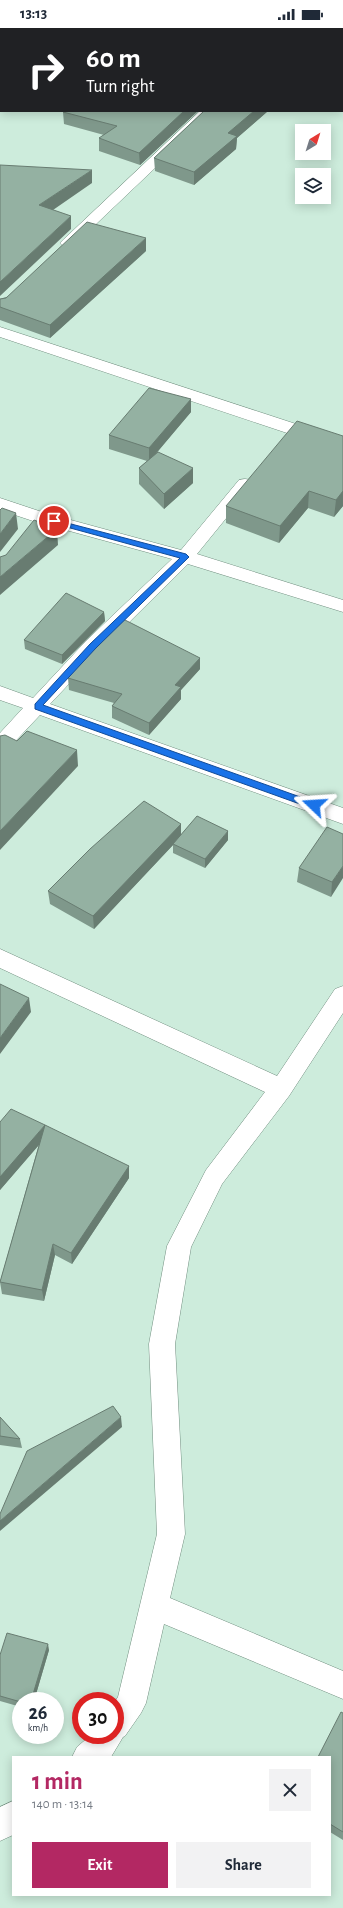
<!DOCTYPE html>
<meta charset="utf-8">
<style>
:root{--surface:#fff;--page:#f2f2f3;--text:#1f2937;--muted:#747a83;--accent:#b32863}
body{margin:0;font-family:"Alegreya Sans",sans-serif;background:var(--page);color:var(--text);height:100vh;display:flex;flex-direction:column;font-size:15px;white-space:nowrap}
*{box-sizing:border-box;margin:0}
p{font-size:13px;color:var(--muted)}
.icon{flex:none;width:22px;height:22px;fill:none;stroke:currentColor;stroke-width:2;stroke-linecap:round;stroke-linejoin:round}
.map{position:relative;flex:1;overflow:hidden}
.panel{position:absolute;left:12px;top:1728px;width:319px;height:140px;display:flex;flex-direction:column;background:var(--surface);border-radius:0px;box-shadow:0 2px 10px #0003}
.panel>*{flex:none}
.banner{position:absolute;left:0px;top:0px;width:343px;height:84px;box-shadow:0 2px 10px #0003;background:#202124;color:#fff;overflow:hidden}
.needle{width:26px;rotate:38deg}
.fabs{position:absolute;left:295px;top:96px;display:grid;gap:8px}
.fabs a{display:grid;place-items:center;width:36px;height:36px;border-radius:0px;background:var(--surface);box-shadow:0 2px 10px #0003;font-size:20px}
.speed{position:absolute;left:12px;top:1664px;display:flex;gap:8px;font-size:20px;font-weight:700;text-align:center}
.speed>*{display:grid;place-content:center;width:52px;height:52px;border-radius:50%;background:var(--surface);box-shadow:0 2px 10px #0003;line-height:1}
.speed small{font-size:10px;font-weight:400}
.speed .limit{border:6px solid #d22;background:#fff;color:#111}
.pin{position:absolute;display:grid;place-items:center;width:34px;height:34px;color:#fff;margin:-17px;border:2px solid #fff;border-radius:50%;box-shadow:0 1px 4px #0007}
.me{position:absolute;width:44px;margin:-22px;rotate:290deg;stroke-linejoin:round;filter:drop-shadow(0 0 3px #0008)}
.turn{display:flex;align-items:center;gap:14px;height:84px;padding:0 20px;font-size:18px}
.turn .icon{width:52px;height:52px;stroke-width:2.5}
.turn b{display:block;font-size:28px;line-height:34px}
.round{display:grid;place-items:center;flex:none;width:42px;height:42px;border-radius:0px;background:var(--page)}
.head{display:flex;align-items:center;justify-content:space-between;height:68px;padding:0 20px}
h1{font-size:24px;font-weight:600;line-height:30px;color:var(--accent)}
.action{display:flex;gap:8px;margin-top:auto;padding:8px 20px}
.action a{flex:1;height:46px;border-radius:0px;background:var(--accent);color:#fff;font-size:16px;font-weight:600;line-height:46px;text-align:center}
.action a+a{background:var(--page);color:var(--text)}
.status{display:flex;justify-content:space-between;align-items:center;height:28px;padding:0 20px;background:var(--surface);direction:ltr}
.status svg{height:11px;fill:currentColor}
.map>svg:first-child{display:block}
.lines{fill:none;stroke-linecap:round;stroke-linejoin:round}
.street-casing{stroke:#728f80;stroke-width:1}
.street{fill:#fff;fill-rule:evenodd}
.wall{fill:#7f988b}
.shaded-wall{fill:#687c71}
.building{fill:#94b1a2;stroke:#687c71}
.route{fill:#1a73e8;stroke:#114b97}
</style>
<div class="status"><b>13:13</b><svg viewBox="0 0 49 12"><path d="M0 12V9h3v3zM5 12V6h3v6zM10 12V3h3v9zM15 12V0h3v12zM26 1h20v11H26zM47 4h2v5h-2z"/></svg></div>
<div class="map">
<svg width="343" height="1880" viewBox="0 0 343 1880">
<rect width="100%" height="100%" fill="#cdecdc"/>
<g class="lines">
<defs>
<path id="street" d="M 200,83 L 215,83 L 73,218 L 63,218 L 60,215 L 63,212 Z
M 0,299 L 299,397 L 343,409 L 343,419 L 287,405 L 0,309 Z
M 245,451 L 251,452 L 254,456 L 197,526 L 343,572 L 343,584 L 188,536 L 100,623 L 50,676 L 343,780 L 343,796 L 40,687 L 7,722 L 0,724 L 0,705 L 23,680 L 0,672 L 0,658 L 33,670 L 86,613 L 172,531 L 33,493 L 0,482 L 0,470 L 45,485 L 181,522 L 239,452 Z
M 0,921 L 277,1048 L 335,961 L 343,958 L 343,985 L 289,1068 L 222,1156 L 191,1219 L 175,1316 L 185,1506 L 170,1570 L 343,1643 L 343,1671 L 164,1596 L 146,1675 L 141,1685 L 125,1708 L 123,1709 L 111,1729 L 72,1729 L 77,1719 L 91,1707 L 115,1707 L 115,1673 L 118,1669 L 157,1506 L 149,1316 L 167,1218 L 206,1142 L 265,1064 L 0,940 Z
M 13,1773 L 13,1807 L 0,1813 L 0,1779 Z"/>
</defs>
<use href="#street" class="street-casing"/>
<use href="#street" class="street"/>
</g>
<path class="wall" d="M 198,83 L 140,137 L 99,123 L 99,110 L 104,107 L 64,96 L 63,84 Z
M 204,83 L 268,83 L 237,110 L 236,121 L 194,157 L 155,143 L 154,130 Z
M 146,223 L 50,310 L 0,292 L 0,271 Z
M 191,371 L 191,384 L 156,425 L 193,455 L 164,481 L 139,456 L 139,440 L 147,433 L 109,421 L 109,407 Z
M 343,408 L 343,478 L 334,489 L 308,480 L 279,515 L 226,495 L 226,478 Z
M 104,584 L 105,593 L 62,636 L 25,621 L 24,612 Z
M 200,630 L 200,641 L 181,662 L 181,671 L 149,707 L 112,690 L 112,678 L 114,675 L 69,662 L 68,650 Z
M 181,796 L 181,806 L 228,812 L 205,840 L 173,825 L 173,817 L 94,901 L 50,876 L 48,863 Z
M 343,806 L 331,869 L 297,854 L 299,840 Z
M 0,1094 L 129,1138 L 129,1150 L 72,1236 L 55,1227 L 44,1273 L 2,1266 L 0,1254 L 39,1116 L 0,1162 Z
M 0,1389 L 20,1411 L 22,1420 L 0,1417 Z
M 49,1622 L 34,1673 L 21,1673 L 21,1679 L 0,1673 L 0,1627 Z
M 343,1685 L 343,1812 L 330,1804 L 330,1729 Z"/>
<path class="shaded-wall" d="M 243,0 L 251,0 L 250,1 L 243,1 Z
M 184,83 L 198,83 L 140,137 L 139,125 Z
M 254,83 L 268,83 L 237,110 L 236,121 L 194,157 L 194,144 L 228,105 Z
M 92,142 L 92,155 L 40,191 L 39,177 Z
M 71,188 L 71,201 L 0,268 L 0,254 Z
M 146,210 L 146,223 L 50,310 L 50,297 Z
M 191,371 L 191,384 L 149,434 L 149,420 Z
M 193,440 L 193,455 L 164,481 L 164,466 Z
M 309,463 L 308,480 L 279,515 L 280,498 Z
M 343,463 L 343,478 L 334,489 L 336,472 Z
M 16,485 L 18,501 L 0,524 L 0,506 Z
M 57,501 L 58,517 L 0,567 L 0,549 Z
M 104,584 L 105,593 L 62,636 L 62,627 Z
M 200,630 L 200,641 L 181,662 L 181,671 L 149,707 L 149,695 L 175,657 Z
M 77,722 L 78,738 L 0,822 L 0,803 Z
M 181,796 L 181,809 L 173,816 L 173,817 L 94,901 L 93,888 Z
M 228,803 L 228,812 L 205,840 L 205,831 Z
M 343,838 L 343,850 L 331,869 L 332,854 Z
M 29,970 L 31,984 L 0,1026 L 0,1010 Z
M 45,1097 L 46,1109 L 0,1162 L 0,1149 Z
M 129,1138 L 129,1150 L 72,1236 L 71,1225 Z
M 53,1216 L 55,1227 L 44,1273 L 42,1262 Z
M 121,1389 L 122,1399 L 0,1503 L 0,1493 Z
M 48,1616 L 49,1622 L 34,1673 L 31,1673 Z"/>
<path class="building" d="M 209,0 L 243,0 L 243,1 L 209,1 Z
M 64,83 L 184,83 L 139,125 L 99,110 L 117,98 L 63,84 Z
M 204,83 L 254,83 L 228,105 L 237,108 L 194,144 L 154,130 Z
M 0,137 L 92,142 L 39,177 L 71,188 L 0,254 Z
M 87,194 L 146,210 L 50,297 L 0,279 L 0,271 L 6,270 Z
M 149,360 L 191,371 L 149,420 L 109,407 Z
M 297,393 L 343,408 L 343,463 L 336,472 L 309,463 L 280,498 L 226,478 Z
M 158,424 L 193,440 L 164,466 L 139,440 Z
M 2,480 L 16,485 L 0,506 L 0,482 Z
M 34,492 L 57,501 L 0,549 L 0,529 L 6,527 Z
M 66,565 L 104,584 L 62,627 L 24,612 Z
M 123,591 L 200,630 L 175,657 L 181,659 L 149,695 L 112,678 L 122,666 L 68,650 L 76,638 Z
M 27,703 L 77,722 L 0,803 L 0,708 L 5,707 L 17,713 Z
M 144,773 L 181,796 L 93,888 L 48,863 L 90,821 Z
M 197,788 L 228,803 L 205,831 L 173,816 Z
M 327,799 L 343,806 L 343,838 L 332,854 L 299,840 Z
M 0,956 L 29,970 L 0,1010 Z
M 11,1081 L 45,1097 L 0,1149 L 0,1094 Z
M 45,1097 L 129,1138 L 71,1225 L 53,1216 L 42,1262 L 0,1254 Z
M 113,1378 L 121,1389 L 0,1493 L 0,1486 L 27,1423 Z
M 0,1389 L 20,1411 L 0,1408 Z
M 7,1605 L 48,1616 L 31,1673 L 21,1673 L 21,1674 L 0,1668 L 0,1627 Z
M 341,1684 L 343,1685 L 343,1804 L 330,1796 L 330,1729 L 318,1729 Z"/>
<path class="route" d="M 52,491 L 186,526 L 189,529 L 96,620 L 43,677 L 317,775 L 317,780 L 311,780 L 35,681 L 35,676 L 90,616 L 180,530 L 52,495 Z"/>
</svg>
<div class="fabs">
<a><svg class="needle" viewBox="-14 -14 28 28"><path d="M0-13l5 13h-10z" fill="#e53935"/><path d="M0 13l5-13h-10z" fill="#747a83"/></svg></a>
<a><svg class="icon" aria-label="layers" viewBox="0 0 24 24"><path d="M12 4l9 5-9 5-9-5zM3 14l9 5 9-5"/></svg></a>
</div>
<div class="speed"><div>26<small>km/h</small></div><div class="limit">30</div></div>
<div class="pin" style="left:54px;top:493px;background:#d93025"><svg class="icon" aria-label="arrive" viewBox="0 0 24 24"><path d="M6 21V4h12l-3 4 3 4H6"/></svg></div>
<svg class="me" style="left:314px;top:777px" viewBox="-20 -20 40 40"><path d="M0-17L14 15 0 8-14 15z" fill="#1a73e8" stroke="#fff" stroke-width="4"/></svg>
<div class="banner">
<div class="turn"><svg class="icon" aria-label="right" viewBox="0 0 24 24"><path d="M7 20v-9h11M14 6l5 5-5 5"/></svg><div><b>60 m</b>Turn right</div></div>
</div>
<section class="panel">
<div class="head"><div><h1>1 min</h1><p>140 m · 13:14</p></div><a class="round"><svg class="icon" aria-label="close" viewBox="0 0 24 24"><path d="M6 6l12 12M18 6L6 18"/></svg></a></div>
<div class="action"><a>Exit</a><a>Share</a></div>
</section>
</div>
